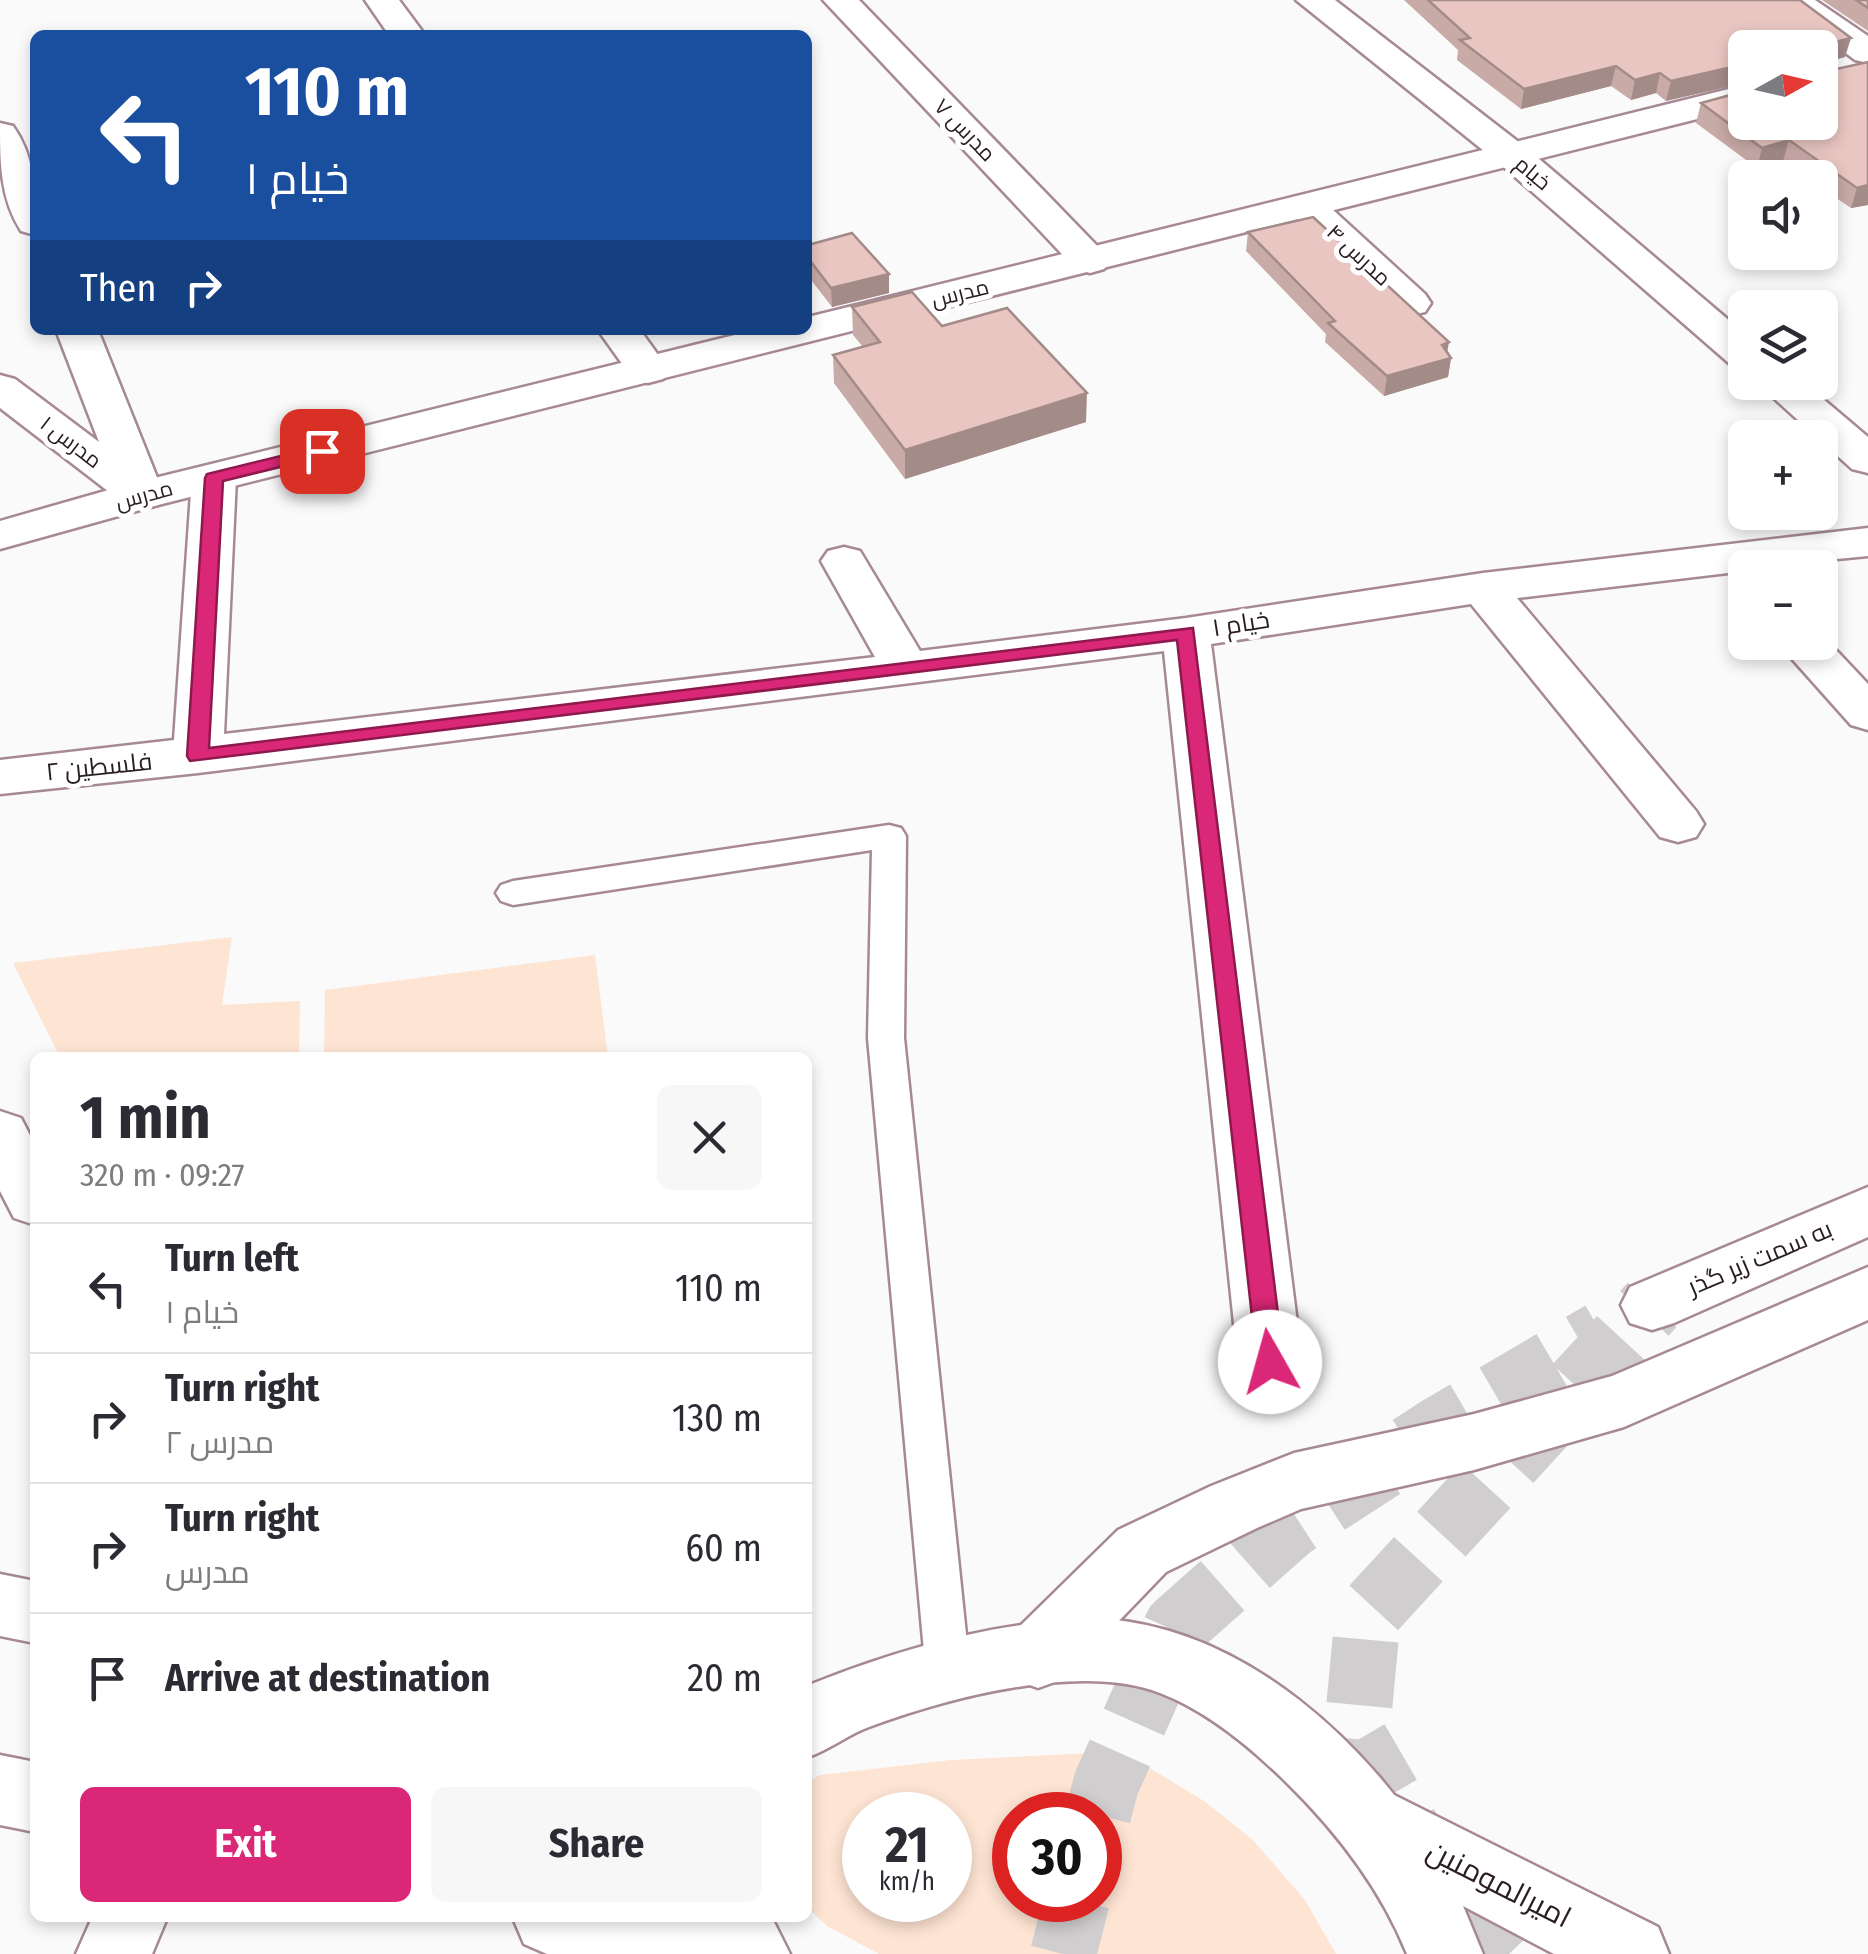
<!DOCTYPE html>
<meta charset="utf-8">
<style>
:root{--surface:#fff;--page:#f7f7f7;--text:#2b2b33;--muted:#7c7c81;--line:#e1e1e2;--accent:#db2777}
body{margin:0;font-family:"Fira Sans Condensed",Cairo,sans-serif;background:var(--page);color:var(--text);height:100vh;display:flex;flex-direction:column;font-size:38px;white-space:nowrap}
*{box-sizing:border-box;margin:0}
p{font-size:32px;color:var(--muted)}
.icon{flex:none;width:55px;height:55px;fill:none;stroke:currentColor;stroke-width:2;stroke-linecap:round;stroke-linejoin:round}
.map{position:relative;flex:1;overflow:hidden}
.drawer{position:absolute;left:30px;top:1052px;width:782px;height:870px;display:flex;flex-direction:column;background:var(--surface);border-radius:15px;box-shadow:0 5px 15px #0003}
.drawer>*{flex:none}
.guide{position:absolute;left:30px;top:30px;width:782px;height:305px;border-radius:15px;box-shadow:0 5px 15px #0003;background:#1a4fa0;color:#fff;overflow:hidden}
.needle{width:65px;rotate:82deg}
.buttons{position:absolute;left:1728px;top:30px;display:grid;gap:20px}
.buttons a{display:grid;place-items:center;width:110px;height:110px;border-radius:15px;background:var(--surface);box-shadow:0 5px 15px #0003;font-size:50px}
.speed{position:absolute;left:842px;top:1792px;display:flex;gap:20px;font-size:50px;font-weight:700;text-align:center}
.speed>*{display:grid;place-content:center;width:130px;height:130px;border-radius:50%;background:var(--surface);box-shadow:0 5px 15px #0003;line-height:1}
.speed small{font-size:25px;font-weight:400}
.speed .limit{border:15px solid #d22;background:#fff;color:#111}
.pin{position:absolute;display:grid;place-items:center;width:85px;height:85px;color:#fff;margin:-42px;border-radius:20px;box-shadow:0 5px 15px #0006}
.me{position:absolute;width:110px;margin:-55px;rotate:353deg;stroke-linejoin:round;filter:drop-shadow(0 0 8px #0008)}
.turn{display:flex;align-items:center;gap:35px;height:210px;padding:0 50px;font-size:45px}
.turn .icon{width:130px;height:130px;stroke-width:2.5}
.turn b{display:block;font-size:70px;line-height:85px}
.then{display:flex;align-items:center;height:95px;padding:0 50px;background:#0003;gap:20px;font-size:38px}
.round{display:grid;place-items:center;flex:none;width:105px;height:105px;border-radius:15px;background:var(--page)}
.headline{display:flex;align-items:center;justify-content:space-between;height:170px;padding:0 50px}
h1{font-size:60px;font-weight:700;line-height:75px}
.cta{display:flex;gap:20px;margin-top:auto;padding:20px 50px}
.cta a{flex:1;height:115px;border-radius:15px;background:var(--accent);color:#fff;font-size:40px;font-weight:700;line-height:115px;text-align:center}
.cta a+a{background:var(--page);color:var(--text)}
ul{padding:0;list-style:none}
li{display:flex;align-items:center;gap:30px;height:130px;padding:0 50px;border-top:2px solid var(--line)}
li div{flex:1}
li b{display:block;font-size:38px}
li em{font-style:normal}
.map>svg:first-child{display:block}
.green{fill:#fee4d3;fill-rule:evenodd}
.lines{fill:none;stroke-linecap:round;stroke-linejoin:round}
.secondary-tunnel{stroke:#d0cecf;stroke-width:66;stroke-dasharray:66 34;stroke-linecap:butt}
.service-casing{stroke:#a78996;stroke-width:5}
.minor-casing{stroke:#a78996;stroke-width:5}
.tertiary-casing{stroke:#a78996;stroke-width:5}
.secondary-casing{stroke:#a78996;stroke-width:5}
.primary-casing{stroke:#a78996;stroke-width:5}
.service{fill:#fff;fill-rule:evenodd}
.minor{fill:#fff;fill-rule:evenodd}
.tertiary{fill:#fff;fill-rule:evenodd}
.secondary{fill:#fff;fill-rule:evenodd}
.primary{fill:#fff;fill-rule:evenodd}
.wall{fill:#c8aaa7}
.shaded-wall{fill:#a38b88}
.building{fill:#e9c6c2;stroke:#a38b88;stroke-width:2.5}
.route{fill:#db2777;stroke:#8e194d;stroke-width:2.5}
.labels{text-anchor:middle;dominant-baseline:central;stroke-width:10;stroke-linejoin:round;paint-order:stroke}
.far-street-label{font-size:22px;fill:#291d22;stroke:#fff}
.street-label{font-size:25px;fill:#291d22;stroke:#fff}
.near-street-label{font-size:30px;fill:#291d22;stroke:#fff}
</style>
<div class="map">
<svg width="1868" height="1954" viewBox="0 0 1868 1954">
<rect width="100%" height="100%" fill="#fafafa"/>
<path class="green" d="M 232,937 L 222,1005 L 300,1001 L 299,1057 L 60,1057 L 13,963 Z
M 595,955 L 608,1057 L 324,1057 L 325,990 Z
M 1092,1753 L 1148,1767 L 1204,1801 L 1253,1840 L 1305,1900 L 1336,1954 L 879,1954 L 827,1926 L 808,1908 L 808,1782 L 820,1775 L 952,1760 ZM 865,1815 L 950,1815 L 950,1900 L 865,1900 ZM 1015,1815 L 1100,1815 L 1100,1900 L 1015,1900 Z"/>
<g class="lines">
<path class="secondary-tunnel" d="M 1098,1815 L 1106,1784 L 1177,1626 L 1290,1526 L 1438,1430 L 1602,1334
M 1063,1954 L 1077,1900
M 1509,1954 L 1436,1878 L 1356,1741 L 1368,1614 L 1652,1305"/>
<defs>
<path id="service" d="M 889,825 L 901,828 L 906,836 L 904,1038 L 970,1673 L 964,1688 L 948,1694 L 932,1688 L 926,1673 L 868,1038 L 872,850 L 513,905 L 501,901 L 496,893 L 501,885 L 513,881 Z"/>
<path id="minor" d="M 365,0 L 399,0 L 425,35 L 389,35 Z
M 823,0 L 859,0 L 1104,253 L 1110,261 L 1104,269 L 1090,273 L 1076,269 Z
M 1775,0 L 1815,0 L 1868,36 L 1868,63 L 1855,60 Z
M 0,123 L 13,126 C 37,160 35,195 35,235 L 21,231 C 0,198 0,162 0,123 Z
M 1307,195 L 1321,199 L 1425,294 L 1431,303 L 1425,312 L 1411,315 L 1397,312 L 1293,215 L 1288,207 L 1293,199 Z
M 56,330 L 98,330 L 164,495 L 158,505 L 142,508 L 126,505 L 0,408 L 0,375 L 15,379 L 99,442 Z
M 598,330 L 640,330 L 669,370 L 663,379 L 648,383 L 633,379 Z
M 214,465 L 230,469 L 236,478 L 224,734 L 875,657 L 821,561 L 828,551 L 844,547 L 860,551 L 920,651 L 1186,618 L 1483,573 L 1868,528 L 1868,556 L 1745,568 L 1745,571 L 1517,598 L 1696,811 L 1704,824 L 1696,837 L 1678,842 L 1660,837 L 1471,604 L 1211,644 L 1302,1362 L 1292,1381 L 1270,1388 L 1248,1381 L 1238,1362 L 1164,651 L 198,773 L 0,794 L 0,760 L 174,740 L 192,478 L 198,469 Z
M 1820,633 L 1868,684 L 1868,730 L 1851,725 L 1777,642 L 1820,642 Z
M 92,1918 L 167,1918 L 152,1954 L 76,1954 Z"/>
<path id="tertiary" d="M 1745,85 L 1745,107 L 158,505 L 0,549 L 0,521 L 126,485 L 755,330 L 808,330 L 808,317 Z
M 0,1111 L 21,1118 L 35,1145 L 35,1225 L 14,1218 L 0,1191 Z"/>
<path id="secondary" d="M 1296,0 L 1335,0 L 1525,147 L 1745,334 L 1745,368 L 1730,364 L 1499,163 Z
M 1756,382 L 1803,382 L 1868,437 L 1868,473 L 1852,469 Z
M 1868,1187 L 1868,1237 L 1674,1323 L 1652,1330 L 1630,1323 L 1621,1305 L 1630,1287 Z
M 1868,1267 L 1868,1320 L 1624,1427 L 1474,1470 L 1301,1509 L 1257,1528 L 1166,1572 L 1063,1679 L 1038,1688 L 1013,1679 L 1003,1656 L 1013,1633 L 1118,1530 L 1211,1486 L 1294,1453 L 1474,1414 L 1612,1376 Z
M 1368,1782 L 1658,1927 L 1669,1954 L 1554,1954 L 1342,1842 L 1332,1817 L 1342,1792 Z"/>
<path id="primary" d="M 0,1574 L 35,1581 L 35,1643 L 0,1636 Z
M 1103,1619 C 1246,1628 1372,1746 1442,1864 C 1459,1892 1470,1924 1483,1954 L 1407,1954 C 1380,1887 1336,1831 1285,1781 C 1249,1746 1207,1711 1160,1693 C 1080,1662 947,1698 869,1727 C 847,1735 829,1750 808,1757 L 808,1686 L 814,1683 C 905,1647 1004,1619 1103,1619 Z
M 0,1755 L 35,1762 L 35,1832 L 0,1825 Z
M 513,1918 L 689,1918 L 698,1921 L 698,1918 L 772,1918 L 790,1954 L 547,1954 L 524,1944 Z"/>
</defs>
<use href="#service" class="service-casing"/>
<use href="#minor" class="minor-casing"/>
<use href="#tertiary" class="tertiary-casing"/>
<use href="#secondary" class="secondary-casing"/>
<use href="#primary" class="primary-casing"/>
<use href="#service" class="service"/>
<use href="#minor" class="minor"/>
<use href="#tertiary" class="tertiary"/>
<use href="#secondary" class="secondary"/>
<use href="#primary" class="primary"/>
</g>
<path class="wall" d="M 1404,0 L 1800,0 L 1845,57 L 1823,63 L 1823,72 L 1868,205 L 1851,208 L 1820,187 L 1820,178 L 1807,178 L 1783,161 L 1757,168 L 1696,123 L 1701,103 L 1820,122 L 1745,48 L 1666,101 L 1656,93 L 1631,100 L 1611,86 L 1521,109 L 1457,60 L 1458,50 Z
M 1822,0 L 1868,0 L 1868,31 Z
M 1248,232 L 1448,352 L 1451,358 L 1448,377 L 1384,396 L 1325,342 L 1326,334 L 1246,251 Z
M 808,245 L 889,293 L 832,307 L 808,276 Z
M 852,307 L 942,326 L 1086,422 L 905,479 L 834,383 L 833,355 L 863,347 L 853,335 Z"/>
<path class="shaded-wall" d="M 1851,38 L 1845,57 L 1820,64 L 1823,45 Z
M 1745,64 L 1745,83 L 1666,101 L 1671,81 Z
M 1616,66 L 1611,86 L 1521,109 L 1524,89 Z
M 1660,73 L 1656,93 L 1631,100 L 1635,80 Z
M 1789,140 L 1783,161 L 1757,168 L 1762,148 Z
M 1868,185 L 1868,205 L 1851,208 L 1857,188 Z
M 889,274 L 889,293 L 832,307 L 831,288 Z
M 1449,342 L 1446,359 L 1451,358 L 1448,377 L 1384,396 L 1387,376 L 1442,345 Z
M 1087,393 L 1086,422 L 905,479 L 905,450 Z"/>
<path class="building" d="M 1428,0 L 1800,0 L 1851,38 L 1823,45 L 1823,72 L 1868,62 L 1868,185 L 1857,188 L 1789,140 L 1762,148 L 1701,103 L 1745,91 L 1745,122 L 1820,122 L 1820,48 L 1745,48 L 1745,64 L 1671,81 L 1660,73 L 1635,80 L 1616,66 L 1524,89 L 1460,40 L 1470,38 Z
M 1856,0 L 1868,0 L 1868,8 Z
M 1313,217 L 1449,342 L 1442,345 L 1451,358 L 1387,376 L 1328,323 L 1335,321 L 1248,232 Z
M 852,233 L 889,274 L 831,288 L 808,258 L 808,245 Z
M 912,292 L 942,326 L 1007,308 L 1087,393 L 905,450 L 833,355 L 880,342 L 852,307 Z"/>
<path class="route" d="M 322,446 L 329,447 L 329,455 L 223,481 L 209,748 L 1193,628 L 1284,1362 L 1280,1370 L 1270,1373 L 1261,1370 L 1257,1362 L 1177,640 L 190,761 L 187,756 L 205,478 L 207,474 Z"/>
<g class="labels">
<g class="far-street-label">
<text transform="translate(965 130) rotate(46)">مدرس ۷</text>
<text transform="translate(1533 173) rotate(40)">خیام</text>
<text transform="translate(1359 255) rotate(43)">مدرس ۴</text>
<text transform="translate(960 293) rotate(-14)">مدرس</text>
<text transform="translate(71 442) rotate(37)">مدرس ۱</text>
<text transform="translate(144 495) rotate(-15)">مدرس</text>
</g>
<g class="street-label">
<text transform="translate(1241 624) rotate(-9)">خیام ۱</text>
<text transform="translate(99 767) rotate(-6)">فلسطین ۲</text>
<text transform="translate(1760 1258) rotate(-23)">به سمت زیر گذر</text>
</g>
<g class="near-street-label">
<text transform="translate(1499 1884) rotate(27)">امیرالمومنین</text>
</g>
</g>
</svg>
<div class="buttons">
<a><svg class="needle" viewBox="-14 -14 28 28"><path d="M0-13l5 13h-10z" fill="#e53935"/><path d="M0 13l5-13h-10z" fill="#7c7c81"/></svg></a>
<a><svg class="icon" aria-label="sound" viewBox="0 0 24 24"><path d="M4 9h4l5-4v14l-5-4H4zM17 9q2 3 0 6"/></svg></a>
<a><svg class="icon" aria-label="layers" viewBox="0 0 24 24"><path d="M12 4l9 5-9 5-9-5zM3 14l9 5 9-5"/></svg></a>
<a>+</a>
<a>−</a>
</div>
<div class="speed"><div>21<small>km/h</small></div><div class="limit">30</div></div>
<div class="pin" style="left:322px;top:451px;background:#d93025"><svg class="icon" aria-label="arrive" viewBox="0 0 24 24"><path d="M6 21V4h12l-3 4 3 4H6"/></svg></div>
<svg class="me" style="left:1270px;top:1362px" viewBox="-20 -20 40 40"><circle r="19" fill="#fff"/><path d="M0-13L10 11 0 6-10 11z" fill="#db2777"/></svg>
<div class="guide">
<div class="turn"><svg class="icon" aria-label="left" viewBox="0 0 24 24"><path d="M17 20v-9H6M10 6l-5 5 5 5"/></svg><div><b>110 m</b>خیام ۱</div></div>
<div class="then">Then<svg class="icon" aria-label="right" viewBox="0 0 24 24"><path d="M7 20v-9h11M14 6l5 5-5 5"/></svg></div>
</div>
<section class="drawer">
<div class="headline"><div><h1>1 min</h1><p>320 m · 09:27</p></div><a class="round"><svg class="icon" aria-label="close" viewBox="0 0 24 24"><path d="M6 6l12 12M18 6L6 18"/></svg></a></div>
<ul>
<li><svg class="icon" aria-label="left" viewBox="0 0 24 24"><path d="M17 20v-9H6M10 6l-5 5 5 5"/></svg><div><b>Turn left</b><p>خیام ۱</p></div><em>110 m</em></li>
<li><svg class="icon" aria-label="right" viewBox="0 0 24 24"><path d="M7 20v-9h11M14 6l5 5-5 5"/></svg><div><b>Turn right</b><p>مدرس ۲</p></div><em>130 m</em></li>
<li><svg class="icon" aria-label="right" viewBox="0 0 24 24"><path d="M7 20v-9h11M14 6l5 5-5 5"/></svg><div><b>Turn right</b><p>مدرس</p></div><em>60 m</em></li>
<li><svg class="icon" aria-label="arrive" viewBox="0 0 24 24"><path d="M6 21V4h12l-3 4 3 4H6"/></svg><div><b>Arrive at destination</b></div><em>20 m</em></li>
</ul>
<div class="cta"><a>Exit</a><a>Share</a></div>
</section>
</div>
